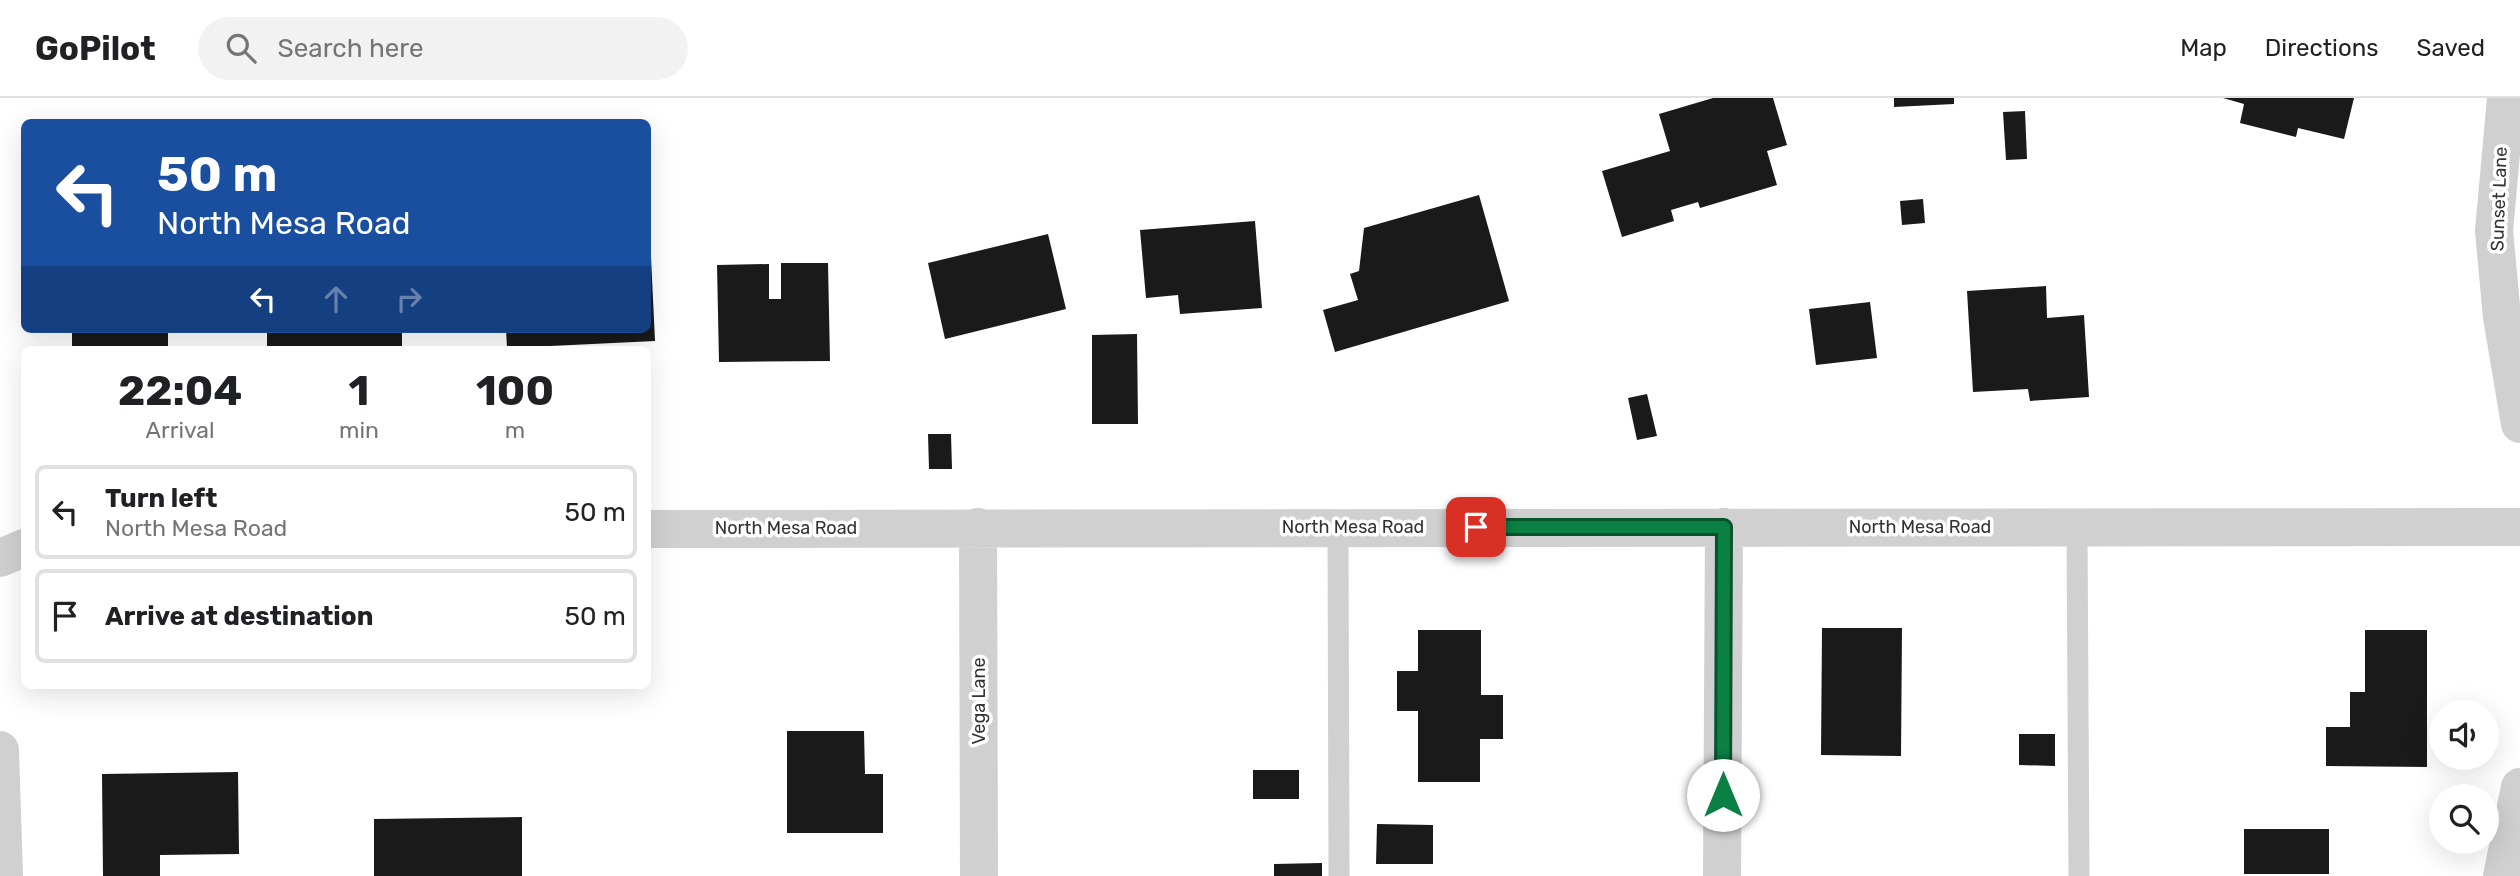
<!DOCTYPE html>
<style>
:root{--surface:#fff;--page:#f2f2f2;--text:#202124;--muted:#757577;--line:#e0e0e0}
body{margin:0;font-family:Rubik,sans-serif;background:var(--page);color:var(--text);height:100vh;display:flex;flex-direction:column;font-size:26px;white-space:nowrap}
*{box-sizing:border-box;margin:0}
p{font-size:23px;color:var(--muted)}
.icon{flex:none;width:38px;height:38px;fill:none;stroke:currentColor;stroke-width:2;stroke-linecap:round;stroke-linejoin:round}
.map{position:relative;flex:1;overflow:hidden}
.side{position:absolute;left:21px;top:248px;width:630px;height:343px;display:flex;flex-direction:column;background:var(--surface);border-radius:10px;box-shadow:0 7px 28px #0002}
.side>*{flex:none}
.top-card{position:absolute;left:21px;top:21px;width:630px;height:214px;border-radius:10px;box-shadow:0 7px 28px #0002;background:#1a4fa0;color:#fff;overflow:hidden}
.buttons{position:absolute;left:2429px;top:602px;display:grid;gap:14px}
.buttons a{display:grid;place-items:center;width:70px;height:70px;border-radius:50%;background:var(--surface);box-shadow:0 7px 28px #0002;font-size:35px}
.pin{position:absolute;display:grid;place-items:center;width:60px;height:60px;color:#fff;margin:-30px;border-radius:14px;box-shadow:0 4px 10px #0006}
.me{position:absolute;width:77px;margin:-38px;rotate:0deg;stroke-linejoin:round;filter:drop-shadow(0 0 5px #0008)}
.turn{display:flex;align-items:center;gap:24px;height:147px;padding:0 21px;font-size:32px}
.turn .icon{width:91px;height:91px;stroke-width:2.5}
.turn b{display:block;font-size:49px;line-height:60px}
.lanes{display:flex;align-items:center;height:66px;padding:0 21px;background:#0003;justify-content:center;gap:35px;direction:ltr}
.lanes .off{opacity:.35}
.eta{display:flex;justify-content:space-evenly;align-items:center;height:119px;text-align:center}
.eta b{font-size:42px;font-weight:700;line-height:49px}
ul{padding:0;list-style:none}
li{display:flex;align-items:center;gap:21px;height:94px;margin:0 14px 10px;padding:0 7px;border:4px solid var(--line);border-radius:10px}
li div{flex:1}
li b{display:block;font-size:26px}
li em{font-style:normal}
header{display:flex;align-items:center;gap:42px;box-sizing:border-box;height:98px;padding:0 35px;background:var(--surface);border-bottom:2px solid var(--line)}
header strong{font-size:33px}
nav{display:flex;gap:38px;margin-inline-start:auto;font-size:24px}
.search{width:490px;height:63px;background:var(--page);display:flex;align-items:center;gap:18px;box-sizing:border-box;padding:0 24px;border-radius:38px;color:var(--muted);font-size:26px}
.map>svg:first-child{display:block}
.building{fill:#1a1a1a}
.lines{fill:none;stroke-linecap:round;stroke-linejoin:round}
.lane{stroke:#d0d0d0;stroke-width:21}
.street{stroke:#d0d0d0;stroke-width:38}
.route-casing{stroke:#07532c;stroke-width:18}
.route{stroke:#0b8043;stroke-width:12}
.labels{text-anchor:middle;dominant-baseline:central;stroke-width:7;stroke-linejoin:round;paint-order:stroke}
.street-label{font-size:18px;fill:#333;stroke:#fff}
</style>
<header>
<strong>GoPilot</strong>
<div class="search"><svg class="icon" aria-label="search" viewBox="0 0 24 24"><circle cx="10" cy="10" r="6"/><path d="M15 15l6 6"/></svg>Search here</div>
<nav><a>Map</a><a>Directions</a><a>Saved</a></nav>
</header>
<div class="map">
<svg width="2520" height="778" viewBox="0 0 2520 778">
<rect width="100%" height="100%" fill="#fff"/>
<path class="building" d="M 1713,0 L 1773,0 L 1787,47 L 1767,53 L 1777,87 L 1700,110 L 1698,104 L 1671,112 L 1674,123 L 1622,139 L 1602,73 L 1670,53 L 1659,16 Z
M 1894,0 L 1954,0 L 1954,6 L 1894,9 Z
M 2223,0 L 2354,0 L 2344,41 L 2298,30 L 2296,39 L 2240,25 L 2244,6 Z
M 2025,13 L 2027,61 L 2006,62 L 2003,14 Z
M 1479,97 L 1509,203 L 1335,254 L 1323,212 L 1358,202 L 1350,176 L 1359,173 L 1364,130 Z
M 1923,101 L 1925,125 L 1902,127 L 1900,103 Z
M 1255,123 L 1262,210 L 1180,216 L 1178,197 L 1146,200 L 1140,132 Z
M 1048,136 L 1066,211 L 945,241 L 928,165 Z
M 648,159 L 651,159 L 655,243 L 507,250 L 506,231 L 648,231 Z
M 781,165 L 828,165 L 830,263 L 719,264 L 717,167 L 769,166 L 769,201 L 781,201 Z
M 2046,188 L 2047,220 L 2084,217 L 2089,299 L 2030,303 L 2028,291 L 1973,294 L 1967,193 Z
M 1870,204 L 1877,260 L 1816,267 L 1809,211 Z
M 79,231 L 168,231 L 168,252 L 72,252 L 72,234 L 79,234 Z
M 267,231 L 402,231 L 402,252 L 267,252 Z
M 1137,236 L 1138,326 L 1092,326 L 1092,237 Z
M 1647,296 L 1657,338 L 1637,342 L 1628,300 Z
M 928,336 L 951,336 L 952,371 L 929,371 Z
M 1822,530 L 1902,530 L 1901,658 L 1821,657 Z
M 1418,532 L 1481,532 L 1481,597 L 1503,597 L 1503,641 L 1480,641 L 1480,684 L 1418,684 L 1418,613 L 1397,613 L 1397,573 L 1418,573 Z
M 2365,532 L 2427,532 L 2427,669 L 2326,668 L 2326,629 L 2350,629 L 2350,594 L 2365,594 Z
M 787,633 L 864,633 L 865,676 L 883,676 L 883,735 L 787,735 Z
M 2019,636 L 2055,636 L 2055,668 L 2019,667 Z
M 1253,672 L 1299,672 L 1299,701 L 1253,701 Z
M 238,674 L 239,756 L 160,757 L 160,778 L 103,778 L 102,676 Z
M 522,719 L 522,778 L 374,778 L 374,721 Z
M 1377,726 L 1433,727 L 1433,766 L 1376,766 Z
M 2244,731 L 2329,731 L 2329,776 L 2244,776 Z
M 1322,765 L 1322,778 L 1274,778 L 1274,766 Z"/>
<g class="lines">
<path class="lane" d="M 1338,429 L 1339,778
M 2077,429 L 2079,778"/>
<path class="street" d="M 2506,0 L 2494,133 L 2502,219 L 2520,326
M 978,429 L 979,778
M 648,431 L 2520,429
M 0,460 L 24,450
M 0,652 L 4,778
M 1722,778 L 1724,429
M 2502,778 L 2520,689"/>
</g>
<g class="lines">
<defs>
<path id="route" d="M 1476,429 L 1724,429 L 1723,697"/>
</defs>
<use href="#route" class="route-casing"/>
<use href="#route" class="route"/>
</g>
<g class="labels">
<g class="street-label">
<text transform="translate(2499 101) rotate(-88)">Sunset Lane</text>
<text x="1353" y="429">North Mesa Road</text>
<text x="1920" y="429">North Mesa Road</text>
<text x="786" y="430">North Mesa Road</text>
<text transform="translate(979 603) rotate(-90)">Vega Lane</text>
</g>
</g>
</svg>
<div class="buttons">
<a><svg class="icon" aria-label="sound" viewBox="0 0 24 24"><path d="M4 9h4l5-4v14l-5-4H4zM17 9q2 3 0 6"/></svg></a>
<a><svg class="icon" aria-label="search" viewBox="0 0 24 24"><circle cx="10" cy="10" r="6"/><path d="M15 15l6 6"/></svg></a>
</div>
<div class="pin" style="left:1476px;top:429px;background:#d93025"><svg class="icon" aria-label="arrive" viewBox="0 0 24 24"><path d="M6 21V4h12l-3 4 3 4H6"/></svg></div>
<svg class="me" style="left:1723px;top:697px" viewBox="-20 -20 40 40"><circle r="19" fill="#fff"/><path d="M0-13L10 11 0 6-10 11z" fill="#0b8043"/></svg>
<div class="top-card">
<div class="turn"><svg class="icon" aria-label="left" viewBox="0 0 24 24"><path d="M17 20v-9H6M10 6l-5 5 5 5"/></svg><div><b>50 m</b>North Mesa Road</div></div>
<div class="lanes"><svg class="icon" aria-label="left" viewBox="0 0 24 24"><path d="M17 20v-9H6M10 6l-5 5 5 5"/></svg><svg class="icon off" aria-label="ahead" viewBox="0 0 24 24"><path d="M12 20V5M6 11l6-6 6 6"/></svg><svg class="icon off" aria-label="right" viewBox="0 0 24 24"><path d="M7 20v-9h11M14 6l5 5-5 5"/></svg></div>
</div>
<section class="side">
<div class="eta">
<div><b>22:04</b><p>Arrival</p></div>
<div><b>1</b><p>min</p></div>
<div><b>100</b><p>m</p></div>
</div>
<ul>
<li><svg class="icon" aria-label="left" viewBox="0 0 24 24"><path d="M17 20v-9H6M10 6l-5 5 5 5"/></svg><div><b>Turn left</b><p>North Mesa Road</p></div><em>50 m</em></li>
<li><svg class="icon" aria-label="arrive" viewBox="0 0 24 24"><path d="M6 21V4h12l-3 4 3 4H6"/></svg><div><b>Arrive at destination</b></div><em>50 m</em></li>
</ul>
</section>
</div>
